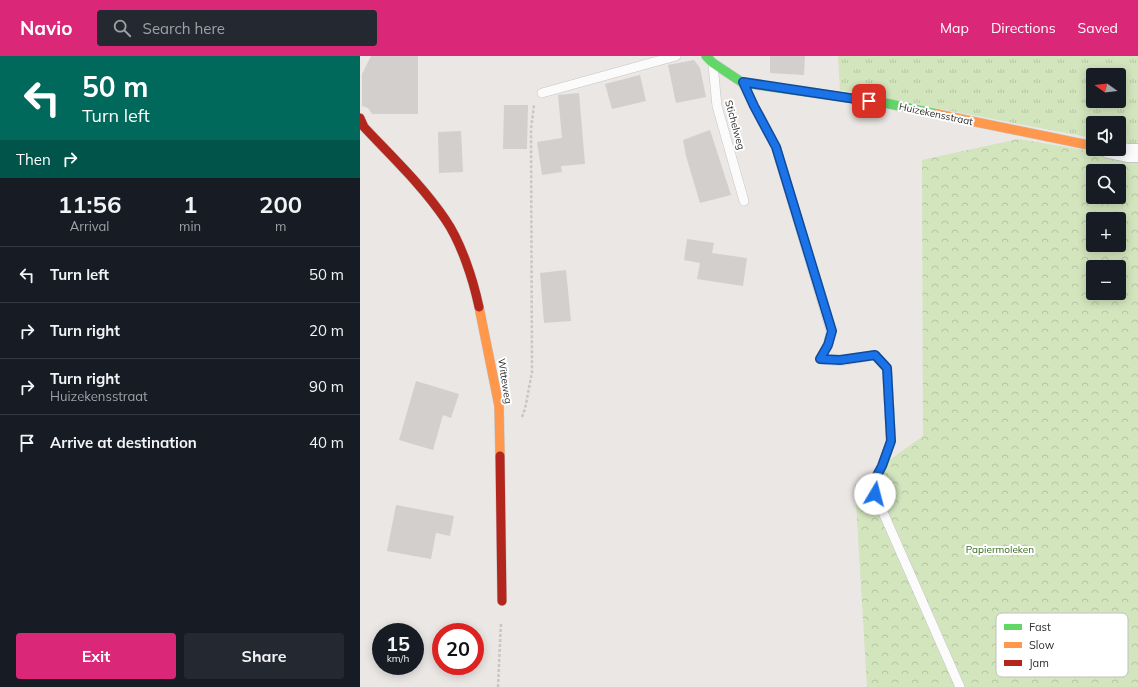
<!DOCTYPE html>
<meta charset="utf-8">
<style>
:root{--surface:#171b24;--page:#242831;--text:#f1f3f6;--muted:#9ea1a6;--line:#363941;--accent:#db2777}
body{margin:0;font-family:Mulish,sans-serif;background:var(--page);color:var(--text);height:100vh;display:flex;flex-direction:column;font-size:15px;white-space:nowrap}
*{box-sizing:border-box;margin:0}
p{font-size:13px;color:var(--muted)}
.icon{flex:none;width:22px;height:22px;fill:none;stroke:currentColor;stroke-width:2;stroke-linecap:round;stroke-linejoin:round}
.map{position:relative;flex:1;overflow:hidden}
.details{display:flex;flex-direction:column;background:var(--surface);width:360px}
.details>*{flex:none}
.banner{background:#00695c;color:#fff;overflow:hidden}
.needle{width:26px;rotate:285deg}
.tools{position:absolute;left:726px;top:12px;display:grid;gap:8px}
.tools a{display:grid;place-items:center;width:40px;height:40px;border-radius:4px;background:var(--surface);box-shadow:0 2px 10px #0003;font-size:20px}
.speed{position:absolute;left:12px;top:567px;display:flex;gap:8px;font-size:20px;font-weight:700;text-align:center}
.speed>*{display:grid;place-content:center;width:52px;height:52px;border-radius:50%;background:var(--surface);box-shadow:0 2px 10px #0003;line-height:1}
.speed small{font-size:10px;font-weight:400}
.speed .limit{border:6px solid #d22;background:#fff;color:#111}
.pin{position:absolute;display:grid;place-items:center;width:34px;height:34px;color:#fff;margin:-17px;border-radius:8px;box-shadow:0 2px 6px #0006}
.me{position:absolute;width:44px;margin:-22px;rotate:8deg;stroke-linejoin:round;filter:drop-shadow(0 0 3px #0008)}
.turn{display:flex;align-items:center;gap:14px;height:84px;padding:0 16px;font-size:18px}
.turn .icon{width:52px;height:52px;stroke-width:2.5}
.turn b{display:block;font-size:28px;line-height:34px}
.then{display:flex;align-items:center;height:38px;padding:0 16px;background:#0003;gap:8px;font-size:15px}
.eta{display:flex;justify-content:space-evenly;align-items:center;height:68px;text-align:center}
.eta b{font-size:24px;font-weight:700;line-height:28px}
.cta{display:flex;gap:8px;margin-top:auto;padding:8px 16px}
.cta a{flex:1;height:46px;border-radius:4px;background:var(--accent);color:#fff;font-size:16px;font-weight:700;line-height:46px;text-align:center}
.cta a+a{background:var(--page);color:var(--text)}
ul{padding:0;list-style:none}
li{display:flex;align-items:center;gap:12px;height:56px;padding:0 16px;border-top:1px solid var(--line)}
li div{flex:1}
li b{display:block;font-size:15px}
li em{font-style:normal}
header{display:flex;align-items:center;gap:24px;box-sizing:border-box;height:56px;padding:0 20px;background:var(--accent);color:#fff}
header strong{font-size:19px}
nav{display:flex;gap:22px;margin-inline-start:auto;font-size:14px}
.search{width:280px;height:36px;background:var(--page);display:flex;align-items:center;gap:10px;box-sizing:border-box;padding:0 14px;border-radius:4px;color:var(--muted);font-size:15px}
main{display:flex;flex:1;min-height:0}
.map>svg:first-child{display:block}
.grass{fill:url(#grass-tufts);fill-rule:evenodd}
.forest{fill:url(#forest-crowns);fill-rule:evenodd}
.building{fill:#d2cfcd}
.lines{fill:none;stroke-linecap:round;stroke-linejoin:round}
.lane-casing{stroke:#c6c6c6;stroke-width:10}
.street-casing{stroke:#c6c6c6;stroke-width:20}
.fast-casing{stroke:#c6c6c6;stroke-width:10}
.slow-casing{stroke:#c6c6c6;stroke-width:10}
.jam-casing{stroke:#c6c6c6;stroke-width:10}
.path{stroke:#c7c7c7;stroke-width:2.5;stroke-dasharray:3 2;stroke-linecap:butt}
.lane{stroke:#fcfbfb;stroke-width:9}
.street{stroke:#fcfbfb;stroke-width:18}
.fast{stroke:#63d668;stroke-width:9}
.slow{stroke:#ff974d;stroke-width:9}
.jam{stroke:#b3261e;stroke-width:9}
.route-casing{stroke:#114b97;stroke-width:10}
.route{stroke:#1a73e8;stroke-width:7}
.labels{text-anchor:middle;dominant-baseline:central;stroke-width:4;stroke-linejoin:round;paint-order:stroke}
.street-label{font-size:10px;fill:#2d2d2d;stroke:#fff}
.park-label{font-size:10px;fill:#376b1c;stroke:#fff}
.key{fill:#fff;stroke:#c0c0c0;stroke-width:1}
.key-label{font-size:11px;fill:#2d2d2d}
</style>
<header>
<strong>Navio</strong>
<div class="search"><svg class="icon" aria-label="search" viewBox="0 0 24 24"><circle cx="10" cy="10" r="6"/><path d="M15 15l6 6"/></svg>Search here</div>
<nav><a>Map</a><a>Directions</a><a>Saved</a></nav>
</header>
<main>
<section class="details">
<div class="banner">
<div class="turn"><svg class="icon" aria-label="left" viewBox="0 0 24 24"><path d="M17 20v-9H6M10 6l-5 5 5 5"/></svg><div><b>50 m</b>Turn left</div></div>
<div class="then">Then<svg class="icon" aria-label="right" viewBox="0 0 24 24"><path d="M7 20v-9h11M14 6l5 5-5 5"/></svg></div>
</div>
<div class="eta">
<div><b>11:56</b><p>Arrival</p></div>
<div><b>1</b><p>min</p></div>
<div><b>200</b><p>m</p></div>
</div>
<ul>
<li><svg class="icon" aria-label="left" viewBox="0 0 24 24"><path d="M17 20v-9H6M10 6l-5 5 5 5"/></svg><div><b>Turn left</b></div><em>50 m</em></li>
<li><svg class="icon" aria-label="right" viewBox="0 0 24 24"><path d="M7 20v-9h11M14 6l5 5-5 5"/></svg><div><b>Turn right</b></div><em>20 m</em></li>
<li><svg class="icon" aria-label="right" viewBox="0 0 24 24"><path d="M7 20v-9h11M14 6l5 5-5 5"/></svg><div><b>Turn right</b><p>Huizekensstraat</p></div><em>90 m</em></li>
<li><svg class="icon" aria-label="arrive" viewBox="0 0 24 24"><path d="M6 21V4h12l-3 4 3 4H6"/></svg><div><b>Arrive at destination</b></div><em>40 m</em></li>
</ul>
<div class="cta"><a>Exit</a><a>Share</a></div>
</section>
<div class="map">
<svg width="778" height="631" viewBox="0 0 778 631">
<defs>
<pattern id="grass-tufts" width="24" height="20" patternUnits="userSpaceOnUse"><rect width="24" height="20" fill="#d2e5bd"/><path d="M3 7l-1-3M5 7V3M7 7l1-3M15 17l-1-3M17 17v-4M19 17l1-3" fill="none" stroke="#b5c5a3"/></pattern>
<pattern id="forest-crowns" width="20" height="18" patternUnits="userSpaceOnUse"><rect width="20" height="18" fill="#d2e5bd"/><path d="M2 6a3 3 0 1 1 6 0M12 15a3 3 0 1 1 6 0" fill="none" stroke="#b5c5a3"/></pattern>
</defs>
<rect width="100%" height="100%" fill="#eae7e4"/>
<path class="grass" d="M 478,0 L 778,0 L 778,90 L 759,87 L 759,67 L 733,67 L 733,82 L 480,34 ZM 733,19 L 759,19 L 759,45 L 733,45 Z"/>
<path class="forest" d="M 658,83 L 778,103 L 778,631 L 507,631 L 495,429 L 563,380 L 562,104 ZM 733,115 L 759,115 L 759,141 L 733,141 ZM 733,163 L 759,163 L 759,189 L 733,189 ZM 733,211 L 759,211 L 759,237 L 733,237 Z"/>
<path class="building" d="M 11,0 L 58,0 L 58,58 L 12,58 L 8,52 L 2,50 L 2,18 Z
M 410,0 L 445,0 L 444,19 L 410,17 Z
M 334,4 L 340,12 L 346,41 L 316,47 L 308,9 Z
M 280,19 L 286,45 L 252,53 L 245,28 Z
M 219,37 L 225,108 L 201,110 L 202,116 L 182,119 L 177,86 L 202,82 L 198,39 Z
M 144,49 L 168,49 L 167,93 L 143,93 Z
M 350,74 L 371,139 L 340,147 L 326,100 L 323,84 Z
M 101,75 L 103,116 L 79,117 L 78,76 Z
M 327,183 L 354,187 L 352,197 L 387,202 L 383,230 L 337,223 L 340,207 L 324,204 Z
M 206,214 L 211,265 L 184,267 L 180,217 Z
M 56,325 L 99,338 L 91,362 L 83,359 L 73,394 L 39,384 Z
M 36,449 L 94,460 L 90,480 L 76,477 L 71,503 L 27,495 Z"/>
<g class="lines">
<defs>
<path id="lane" d="M 353,9 L 357,50 L 384,145
M 384,29 L 394,50 L 416,91 L 471,275 L 468,289 L 460,303 L 480,305 L 515,299 L 527,312 L 531,385 L 522,410 L 513,427 L 515,438 L 600,631
M 182,37 L 316,0"/>
<path id="street" d="M 749,93 L 768,97 L 778,97"/>
<path id="fast" d="M 346,0 L 353,7 L 383,27 L 525,47 L 577,58"/>
<path id="slow" d="M 577,58 L 733,90
M 119,251 L 139,350 L 140,400"/>
<path id="jam" d="M 0,62 L 4,71 C 32,101 62,129 85,163 C 101,186 113,223 119,251
M 140,400 L 142,545"/>
</defs>
<use href="#lane" class="lane-casing"/>
<use href="#street" class="street-casing"/>
<use href="#fast" class="fast-casing"/>
<use href="#slow" class="slow-casing"/>
<use href="#jam" class="jam-casing"/>
<path class="path" d="M 162,361 L 165,353 L 172,316 L 171,73 L 174,49
M 138,631 L 141,566"/>
<use href="#lane" class="lane"/>
<use href="#street" class="street"/>
<use href="#fast" class="fast"/>
<use href="#slow" class="slow"/>
<use href="#jam" class="jam"/>
</g>
<g class="lines">
<defs>
<path id="route" d="M 509,45 L 383,26 L 394,50 L 416,91 L 472,275 L 468,289 L 460,303 L 480,304 L 515,299 L 527,312 L 531,385 L 522,410 L 513,427 L 515,438"/>
</defs>
<use href="#route" class="route-casing"/>
<use href="#route" class="route"/>
</g>
<g class="labels">
<g class="street-label">
<text transform="translate(576 58) rotate(12)">Huizekensstraat</text>
<text transform="translate(375 69) rotate(75)">Stichelweg</text>
<text transform="translate(145 325) rotate(81)">Witteweg</text>
</g>
<g class="park-label">
<text x="640" y="493">Papiermoleken</text>
</g>
</g>
<rect x="636" y="557" width="132" height="64" rx="6" class="key"/>
<rect x="644" y="568" width="18" height="6" fill="#63d668"/>
<rect x="644" y="586" width="18" height="6" fill="#ff974d"/>
<rect x="644" y="604" width="18" height="6" fill="#b3261e"/>
<g class="key-label">
<text x="669" y="575">Fast</text>
<text x="669" y="593">Slow</text>
<text x="669" y="611">Jam</text>
</g>
</svg>
<div class="tools">
<a><svg class="needle" viewBox="-14 -14 28 28"><path d="M0-13l5 13h-10z" fill="#e53935"/><path d="M0 13l5-13h-10z" fill="#9ea1a6"/></svg></a>
<a><svg class="icon" aria-label="sound" viewBox="0 0 24 24"><path d="M4 9h4l5-4v14l-5-4H4zM17 9q2 3 0 6"/></svg></a>
<a><svg class="icon" aria-label="search" viewBox="0 0 24 24"><circle cx="10" cy="10" r="6"/><path d="M15 15l6 6"/></svg></a>
<a>+</a>
<a>−</a>
</div>
<div class="speed"><div>15<small>km/h</small></div><div class="limit">20</div></div>
<div class="pin" style="left:509px;top:45px;background:#d93025"><svg class="icon" aria-label="arrive" viewBox="0 0 24 24"><path d="M6 21V4h12l-3 4 3 4H6"/></svg></div>
<svg class="me" style="left:515px;top:438px" viewBox="-20 -20 40 40"><circle r="19" fill="#fff"/><path d="M0-13L10 11 0 6-10 11z" fill="#1a73e8"/></svg>
</div>
</main>
